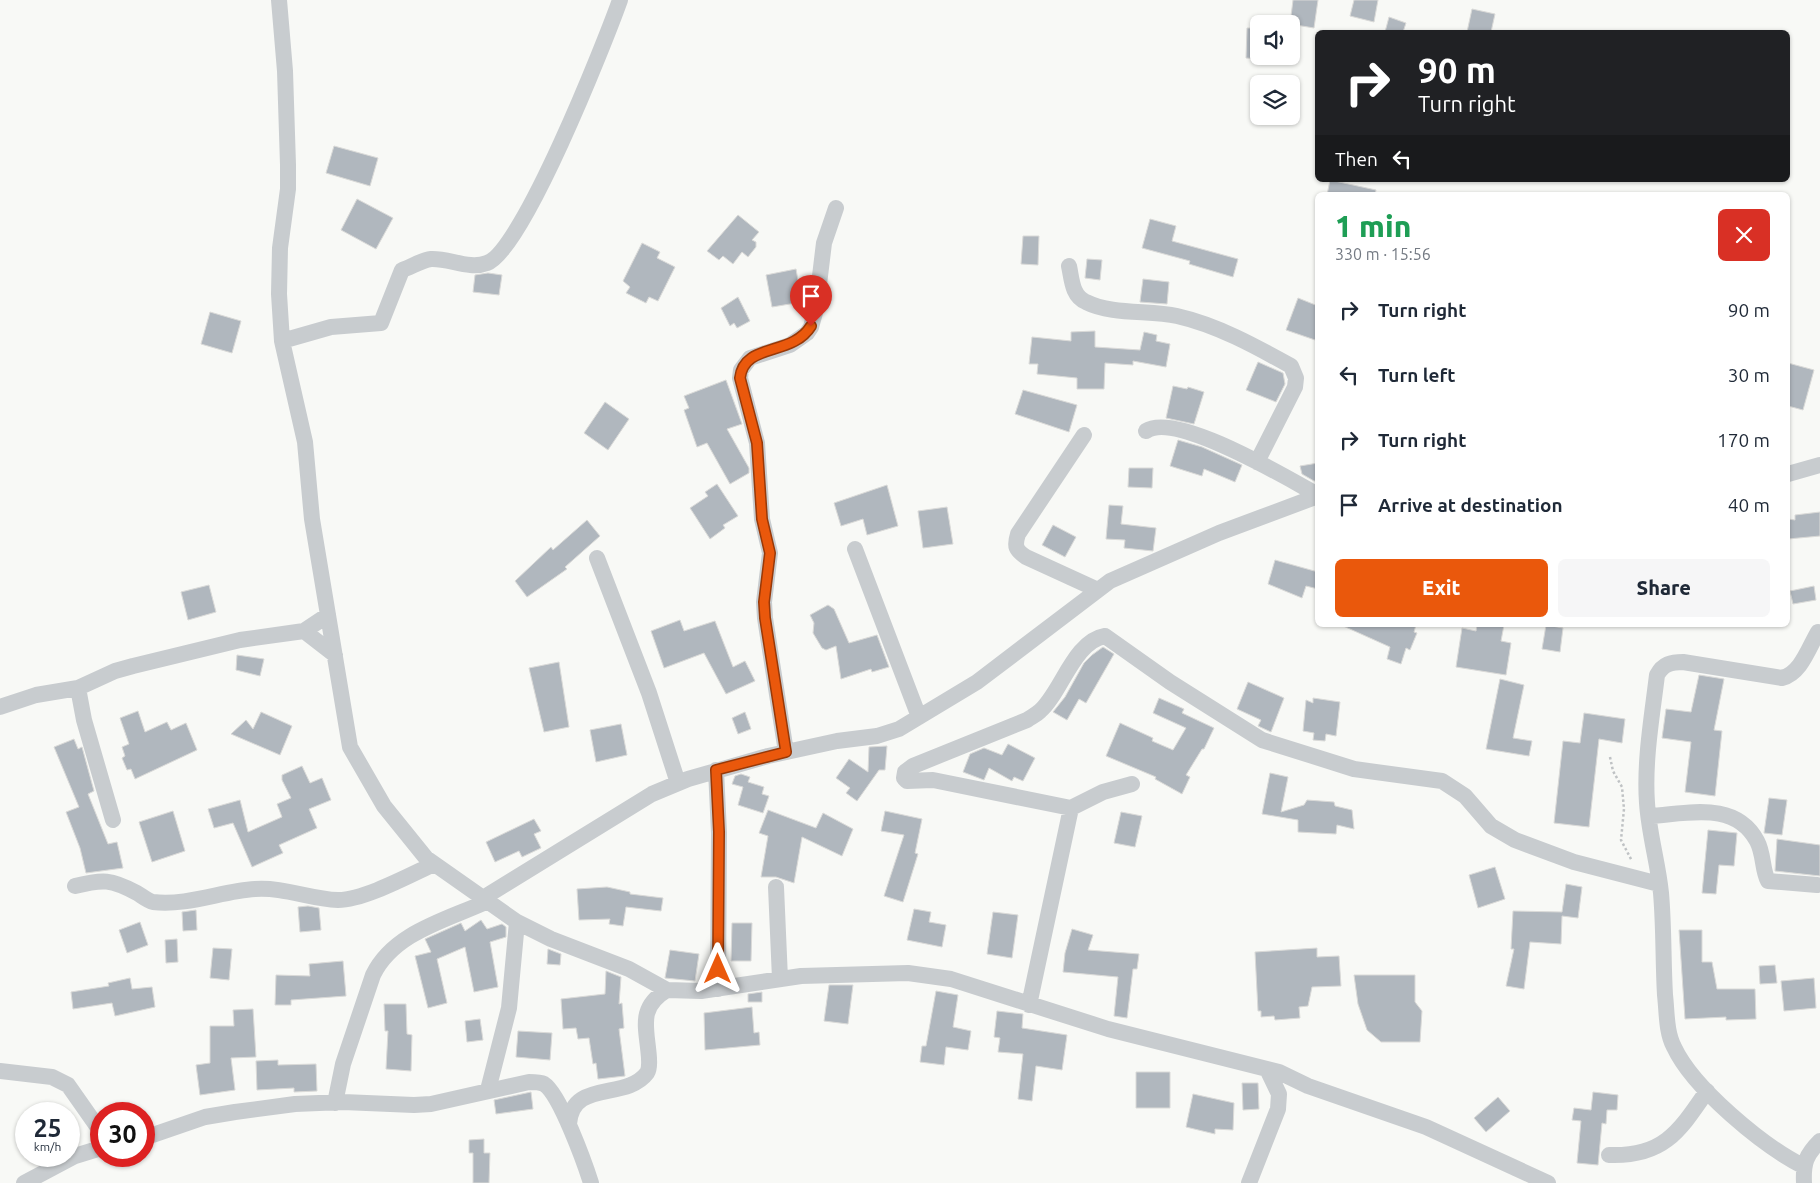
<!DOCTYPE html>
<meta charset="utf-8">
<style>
:root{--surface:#fff;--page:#f6f6f7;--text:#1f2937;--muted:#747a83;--accent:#ea580c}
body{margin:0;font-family:Ubuntu,sans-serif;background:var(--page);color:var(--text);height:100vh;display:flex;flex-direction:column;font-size:19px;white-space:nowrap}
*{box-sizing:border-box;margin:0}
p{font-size:16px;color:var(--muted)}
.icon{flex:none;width:28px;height:28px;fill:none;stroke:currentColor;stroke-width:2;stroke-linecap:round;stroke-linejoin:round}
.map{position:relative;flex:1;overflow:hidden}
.side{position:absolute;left:1315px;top:192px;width:475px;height:435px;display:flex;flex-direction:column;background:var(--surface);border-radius:8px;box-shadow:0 1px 4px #0004}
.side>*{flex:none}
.banner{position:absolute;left:1315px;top:30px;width:475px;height:152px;border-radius:8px;box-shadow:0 1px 4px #0004;background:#202124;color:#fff;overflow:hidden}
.controls{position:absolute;left:1250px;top:15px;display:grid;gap:10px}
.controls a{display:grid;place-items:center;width:50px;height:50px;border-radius:8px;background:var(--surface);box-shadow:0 1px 4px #0004;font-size:25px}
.speed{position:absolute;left:15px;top:1102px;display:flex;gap:10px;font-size:25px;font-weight:700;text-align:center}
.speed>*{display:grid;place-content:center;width:65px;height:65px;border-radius:50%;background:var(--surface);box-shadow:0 1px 4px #0004;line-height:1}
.speed small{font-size:12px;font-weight:400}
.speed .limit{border:8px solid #d22;background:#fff;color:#111}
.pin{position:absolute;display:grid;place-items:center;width:42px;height:42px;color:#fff;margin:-51px -21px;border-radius:50% 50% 50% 0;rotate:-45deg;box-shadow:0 0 5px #0007}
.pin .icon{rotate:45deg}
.me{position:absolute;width:55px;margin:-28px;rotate:0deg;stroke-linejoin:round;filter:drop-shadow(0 0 4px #0008)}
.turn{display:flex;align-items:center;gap:18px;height:105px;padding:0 20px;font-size:22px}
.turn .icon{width:65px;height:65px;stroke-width:2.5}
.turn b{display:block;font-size:35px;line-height:42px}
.then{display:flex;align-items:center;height:48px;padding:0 20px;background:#0003;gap:10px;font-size:19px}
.round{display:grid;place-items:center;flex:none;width:52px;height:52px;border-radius:8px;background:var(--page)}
.summary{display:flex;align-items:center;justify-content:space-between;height:85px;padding:0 20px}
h1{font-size:30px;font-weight:800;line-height:38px;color:#1e9e55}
.action{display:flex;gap:10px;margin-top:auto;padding:10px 20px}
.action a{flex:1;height:58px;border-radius:8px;background:var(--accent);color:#fff;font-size:20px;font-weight:800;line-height:58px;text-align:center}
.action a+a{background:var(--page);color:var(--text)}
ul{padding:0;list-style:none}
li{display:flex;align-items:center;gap:15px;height:65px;padding:0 20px}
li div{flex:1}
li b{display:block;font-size:19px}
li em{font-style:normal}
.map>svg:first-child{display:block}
.building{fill:#b0b7be;stroke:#dadad8}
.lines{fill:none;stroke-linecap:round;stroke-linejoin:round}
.path{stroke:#bfc2c4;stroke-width:2.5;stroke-dasharray:2.5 2.5;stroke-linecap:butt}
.minor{stroke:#c8cccf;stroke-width:16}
.route-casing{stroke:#983908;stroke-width:12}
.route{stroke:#ea580c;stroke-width:9}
</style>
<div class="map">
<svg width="1820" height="1183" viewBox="0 0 1820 1183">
<rect width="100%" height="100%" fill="#f8f9f6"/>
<path class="building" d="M 1293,0 L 1318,0 L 1314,28 L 1290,24 Z
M 1354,0 L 1378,0 L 1374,22 L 1350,16 Z
M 1472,9 L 1495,14 L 1491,32 L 1467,32 Z
M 1389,17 L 1406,23 L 1403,32 L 1385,32 Z
M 1247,28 L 1259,28 L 1259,59 L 1246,58 Z
M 334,146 L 378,158 L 370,186 L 326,173 Z
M 1330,180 L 1376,190 L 1375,195 L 1327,195 Z
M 357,199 L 393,218 L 376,249 L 341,230 Z
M 738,215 L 759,232 L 752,240 L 756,242 L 756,247 L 748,257 L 742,252 L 733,264 L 723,256 L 719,260 L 707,251 Z
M 1150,219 L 1176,226 L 1172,241 L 1238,259 L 1233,277 L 1189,264 L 1190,261 L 1142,248 Z
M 1023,236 L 1039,236 L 1038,265 L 1021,264 Z
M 642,243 L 660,252 L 657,258 L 675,267 L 658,301 L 649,297 L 646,303 L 626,293 L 630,287 L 623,281 Z
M 1087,259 L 1102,260 L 1100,280 L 1085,278 Z
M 796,269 L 802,302 L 772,307 L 766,275 Z
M 488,273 L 502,275 L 499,295 L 473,292 L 475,275 Z
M 1143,279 L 1169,282 L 1167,304 L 1140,302 Z
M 738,297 L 750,321 L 737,328 L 734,323 L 730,326 L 721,308 Z
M 1298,298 L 1318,306 L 1318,341 L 1286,330 Z
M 210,312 L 241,321 L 232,353 L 201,344 Z
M 1095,331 L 1095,347 L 1140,350 L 1144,332 L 1157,335 L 1156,341 L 1170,344 L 1166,367 L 1133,361 L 1133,365 L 1105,363 L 1104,389 L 1077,389 L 1077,378 L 1037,374 L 1038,364 L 1029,364 L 1032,337 L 1071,341 L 1071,332 Z
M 1258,362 L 1283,373 L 1285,384 L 1276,402 L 1246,390 Z
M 1788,363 L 1814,370 L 1803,410 L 1788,406 Z
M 726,380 L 742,424 L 727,429 L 749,468 L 749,473 L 730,484 L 707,443 L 697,447 L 684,410 L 689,408 L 684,396 Z
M 1173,386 L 1187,389 L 1188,387 L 1204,392 L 1194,424 L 1166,418 Z
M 1023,390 L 1077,405 L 1069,432 L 1015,414 Z
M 605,402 L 629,419 L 608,450 L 584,433 Z
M 1178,440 L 1202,447 L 1242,465 L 1235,482 L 1204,469 L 1202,476 L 1170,466 Z
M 1318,463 L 1318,481 L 1314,481 L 1302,474 L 1300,466 Z
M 1129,468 L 1153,468 L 1152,488 L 1128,487 Z
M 717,484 L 738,516 L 723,525 L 725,528 L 710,539 L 690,508 L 708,496 L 705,492 Z
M 887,485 L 898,526 L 867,535 L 863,519 L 841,526 L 834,503 Z
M 1109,505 L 1123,506 L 1121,524 L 1156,528 L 1153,551 L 1124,548 L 1125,540 L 1106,539 Z
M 947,507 L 953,544 L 923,548 L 918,511 Z
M 1820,512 L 1820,536 L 1788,539 L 1788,519 L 1795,520 L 1795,515 Z
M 587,520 L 600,536 L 565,567 L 567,569 L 527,597 L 515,581 L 551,547 L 553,550 Z
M 1053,525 L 1076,537 L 1065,557 L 1042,545 Z
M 1275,560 L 1318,572 L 1318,589 L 1306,586 L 1302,598 L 1268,584 Z
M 209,585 L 216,612 L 188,620 L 181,592 Z
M 1814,586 L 1816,600 L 1793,604 L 1790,591 Z
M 828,605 L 834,609 L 849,643 L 877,635 L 889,667 L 872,672 L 871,669 L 841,679 L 836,646 L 826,650 L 822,648 L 813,633 L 814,623 L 810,615 Z
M 680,620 L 684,631 L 715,621 L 733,667 L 745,661 L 755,681 L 726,694 L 704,653 L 664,668 L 651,631 Z
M 1341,625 L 1416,625 L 1414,632 L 1417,633 L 1410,650 L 1406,648 L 1401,664 L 1387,659 L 1390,647 Z
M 1477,625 L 1504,625 L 1501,641 L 1511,643 L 1506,675 L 1456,667 L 1462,628 L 1476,631 Z
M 1546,625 L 1563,628 L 1560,652 L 1542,649 Z
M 1103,647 L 1114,654 L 1086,703 L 1079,699 L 1067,720 L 1053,712 L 1065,697 L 1084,663 L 1092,655 Z
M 237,655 L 264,659 L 260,676 L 236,670 Z
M 559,662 L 569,727 L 544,732 L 529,668 Z
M 1699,675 L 1724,679 L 1714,730 L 1722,731 L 1715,796 L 1685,792 L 1691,742 L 1662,738 L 1666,709 L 1691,712 Z
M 1500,679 L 1524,685 L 1513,738 L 1532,741 L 1529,756 L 1486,749 Z
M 1248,682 L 1284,698 L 1271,732 L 1258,726 L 1261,720 L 1237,709 Z
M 1159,698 L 1184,709 L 1182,713 L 1214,728 L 1204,749 L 1202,749 L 1186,775 L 1190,777 L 1182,794 L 1155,779 L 1156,777 L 1106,756 L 1120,723 L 1153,738 L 1152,741 L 1173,750 L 1186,728 L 1153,713 Z
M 1313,698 L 1340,702 L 1336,736 L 1326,734 L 1325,741 L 1313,740 L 1314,733 L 1303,731 L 1306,700 L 1313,703 Z
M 138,711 L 145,732 L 167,722 L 171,730 L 186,723 L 197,750 L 135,779 L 131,769 L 127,770 L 122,758 L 125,756 L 122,747 L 129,744 L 120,718 Z
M 261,712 L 292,726 L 280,755 L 231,734 L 246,720 L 253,729 Z
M 745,712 L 751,729 L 738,734 L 732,718 Z
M 1584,713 L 1625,719 L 1622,743 L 1599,739 L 1589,827 L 1554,823 L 1563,741 L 1580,743 Z
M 621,724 L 627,755 L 596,762 L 590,730 Z
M 74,739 L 78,749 L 82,747 L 94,791 L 88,794 L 108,844 L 117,842 L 123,868 L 86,873 L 80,848 L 66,812 L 79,807 L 54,747 Z
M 1008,744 L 1035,758 L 1023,781 L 1014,777 L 1012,781 L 989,768 L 984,780 L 963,772 L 970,754 L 984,748 L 1002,755 Z
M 887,746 L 885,770 L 879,770 L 857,801 L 846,793 L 850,788 L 836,778 L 849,759 L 868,772 L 869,747 Z
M 302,766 L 310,783 L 322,778 L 331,800 L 309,809 L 317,828 L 279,845 L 283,853 L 252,867 L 233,823 L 214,828 L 208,809 L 240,800 L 248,832 L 282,817 L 277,804 L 291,798 L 282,780 L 282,775 Z
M 1270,773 L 1288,777 L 1281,812 L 1304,805 L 1307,800 L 1334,802 L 1335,806 L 1352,810 L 1354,829 L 1337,825 L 1336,834 L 1298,832 L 1298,820 L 1262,814 Z
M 741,774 L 750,777 L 748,782 L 764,787 L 762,794 L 769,796 L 763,813 L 738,805 L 743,787 L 732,784 L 735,776 Z
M 1769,798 L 1787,800 L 1782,835 L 1764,833 Z
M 768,810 L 816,828 L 823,813 L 853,829 L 842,856 L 802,837 L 794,883 L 776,877 L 761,877 L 768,836 L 759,833 Z
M 173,811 L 185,851 L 152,862 L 139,822 Z
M 885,811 L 922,819 L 915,853 L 918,854 L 903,902 L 884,896 L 904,835 L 881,831 Z
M 1121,812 L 1142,816 L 1135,847 L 1114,843 Z
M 534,819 L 541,831 L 534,834 L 541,848 L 522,857 L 519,851 L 495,862 L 486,842 Z
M 1708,830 L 1737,833 L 1734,866 L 1719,865 L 1716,894 L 1702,893 Z
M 1777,839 L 1820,845 L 1820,876 L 1775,871 Z
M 1495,867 L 1505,899 L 1478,908 L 1469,875 Z
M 1566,884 L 1582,887 L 1578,918 L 1562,916 L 1561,944 L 1530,942 L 1524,989 L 1506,986 L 1514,949 L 1511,949 L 1513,911 L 1562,912 Z
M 607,887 L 630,892 L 630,894 L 663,898 L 661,911 L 626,907 L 623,926 L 609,924 L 610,919 L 579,920 L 577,889 Z
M 308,906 L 319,908 L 321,930 L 300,932 L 298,907 Z
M 914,909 L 931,912 L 929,922 L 946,925 L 942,947 L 907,940 Z
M 196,910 L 197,930 L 183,931 L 182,912 Z
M 993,912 L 1018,915 L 1012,958 L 987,954 Z
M 481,920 L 487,929 L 502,924 L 506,927 L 506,937 L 490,942 L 498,987 L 474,992 L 465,947 L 437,959 L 447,1003 L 428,1008 L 415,956 L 431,952 L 425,939 L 461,923 L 465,931 Z
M 140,922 L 148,945 L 127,953 L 119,930 Z
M 732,923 L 752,923 L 751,961 L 731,961 Z
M 1072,929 L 1093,935 L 1088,950 L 1139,954 L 1137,969 L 1133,969 L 1127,1018 L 1114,1016 L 1118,977 L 1063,972 L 1065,953 Z
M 1679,930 L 1702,930 L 1702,962 L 1712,962 L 1717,989 L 1755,989 L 1756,1019 L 1726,1020 L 1726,1017 L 1685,1019 Z
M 177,939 L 178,962 L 166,963 L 165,940 Z
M 213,948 L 232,949 L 229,980 L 210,978 Z
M 1317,948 L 1317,957 L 1339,956 L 1341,986 L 1312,987 L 1308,1006 L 1299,1007 L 1300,1018 L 1275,1020 L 1274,1016 L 1261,1017 L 1261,1011 L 1258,1011 L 1255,952 Z
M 548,949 L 561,954 L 560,965 L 547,964 Z
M 670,950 L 699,954 L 695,981 L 665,978 Z
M 343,961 L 346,996 L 291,1000 L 291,1005 L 275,1005 L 276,975 L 310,976 L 309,964 Z
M 1775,965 L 1777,983 L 1760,984 L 1759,966 Z
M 606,971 L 621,977 L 619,1004 L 622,1003 L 624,1028 L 619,1029 L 625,1076 L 598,1079 L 596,1063 L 593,1064 L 589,1038 L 578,1039 L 576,1028 L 563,1029 L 561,999 L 605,994 Z
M 1354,975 L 1415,975 L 1415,1002 L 1422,1011 L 1420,1042 L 1381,1042 L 1367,1030 L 1358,1004 Z
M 130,978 L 132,989 L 152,987 L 155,1007 L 115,1016 L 112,1003 L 73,1009 L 71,992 L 109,986 L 108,983 Z
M 1814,978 L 1816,1008 L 1784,1011 L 1781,981 Z
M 829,985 L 853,985 L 848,1024 L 824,1021 Z
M 936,991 L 958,995 L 953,1027 L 971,1031 L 968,1050 L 946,1047 L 944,1065 L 920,1062 L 922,1046 L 926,1046 Z
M 762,992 L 762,1002 L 748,1002 L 748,994 Z
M 384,1004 L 406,1004 L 407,1034 L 412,1035 L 411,1071 L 386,1069 L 388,1031 L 385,1031 Z
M 752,1007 L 754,1033 L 759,1032 L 760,1045 L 705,1050 L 704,1013 Z
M 253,1009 L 256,1057 L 231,1058 L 235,1090 L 200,1095 L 196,1065 L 210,1063 L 210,1026 L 234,1026 L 233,1010 Z
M 997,1011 L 1023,1014 L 1022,1028 L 1067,1035 L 1062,1070 L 1036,1066 L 1032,1101 L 1018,1099 L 1023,1054 L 998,1052 L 1000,1038 L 994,1037 Z
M 480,1019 L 483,1040 L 467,1042 L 465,1021 Z
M 518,1031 L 552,1033 L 550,1060 L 516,1057 Z
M 278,1060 L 278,1065 L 316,1064 L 317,1091 L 294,1092 L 294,1088 L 257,1090 L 256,1061 Z
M 1136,1072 L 1170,1072 L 1170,1108 L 1136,1108 Z
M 1242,1083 L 1258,1083 L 1259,1109 L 1243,1110 Z
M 531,1092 L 533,1109 L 496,1114 L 494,1100 Z
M 1593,1092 L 1618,1095 L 1617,1110 L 1607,1110 L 1606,1124 L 1602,1123 L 1598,1165 L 1577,1163 L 1581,1121 L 1572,1120 L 1574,1108 L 1591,1110 Z
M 1193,1094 L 1234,1103 L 1233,1130 L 1215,1129 L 1215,1134 L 1186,1127 Z
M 1498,1097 L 1510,1111 L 1486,1132 L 1474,1118 Z
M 484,1139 L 484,1153 L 490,1153 L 489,1183 L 473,1183 L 473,1153 L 469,1153 L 469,1140 Z"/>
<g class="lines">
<path class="path" d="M 1610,757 L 1613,771 L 1622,787 L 1624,809 L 1621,840 L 1632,861"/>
<path class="minor" d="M 279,0 L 285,71 L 288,165 L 288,189 L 280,248 L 279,294 L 282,341 L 305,442 L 312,519 L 350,747 L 384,806 L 426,858 L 517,922 L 551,939 L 629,969 L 667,990 L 701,991 L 801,976 L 908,973 L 951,979 L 1108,1029 L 1279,1072 L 1308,1086 L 1426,1127 L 1548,1183
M 1069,266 C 1072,280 1072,296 1086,302 C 1112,315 1149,310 1177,316 C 1217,325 1255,346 1291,366 L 1296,378 L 1295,387 L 1257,462
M 282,341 L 331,327 L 381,323 L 402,270 C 411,267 422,260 431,259 C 449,258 469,270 487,263 C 522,252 605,42 620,0
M 1146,431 C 1176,411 1287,478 1318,495
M 1084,435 L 1018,534 C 1014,547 1016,550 1026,557 L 1098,590
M 1788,474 L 1820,465
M 855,549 L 919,717
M 597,558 L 649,693 L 678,783
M 304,631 L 335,655
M 78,688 L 84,720 L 113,820
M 0,707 L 36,695 L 78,688 L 115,671 L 133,666 L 240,640 L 304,631 L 328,615
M 786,752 L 765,618 L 764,602 L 770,553 L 762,519 L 757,443 L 740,378 L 741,370 L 750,358 L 790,345 L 807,333 L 811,327 L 816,309 L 824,243 L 836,208
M 716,770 L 719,833 L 718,989
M 1132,784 L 1103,792 L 1071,808 L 933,780 L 907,781 L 904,778 L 905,772 L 913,766 L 1027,720 C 1031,717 1036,715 1040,711 C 1061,693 1074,641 1105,636 L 1170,682 L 1262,740 L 1354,769 L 1442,781 L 1465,796 L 1491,826 L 1515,840 L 1574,862 L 1659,884
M 1649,816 C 1687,814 1735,800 1757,841 C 1764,854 1762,870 1768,881 L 1817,885
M 75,886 C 103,879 111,879 137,893 C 142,896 148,901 153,902 C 188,906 222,891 255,889 C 284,887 310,899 338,900 C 364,900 410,875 434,864
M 776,887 L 780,979
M 483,898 L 652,794 L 688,779 L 768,756 L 837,741 L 877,736 L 899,729 L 977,682 L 1110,581 L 1219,533 L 1318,496
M 1029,1005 L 1071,808
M 0,1071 L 52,1077 L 68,1085 L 101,1132
M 488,1090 L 509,1008 L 517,922
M 335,1103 L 343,1064 L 373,975 C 394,932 447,920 488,901
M 569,1124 C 572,1079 626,1101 647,1073 C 650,1068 649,1063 649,1058 C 647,1028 637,1008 667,990
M 144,1138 L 205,1117 L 235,1112 L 295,1104 L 343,1102 L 414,1105 L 431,1104 L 529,1082 C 534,1082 540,1082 544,1084 C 560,1094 585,1164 591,1183
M 1609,1155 C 1663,1157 1679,1132 1707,1091
M 1803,1166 C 1763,1146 1693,1088 1674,1047 C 1666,1032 1667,1012 1665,995 C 1663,961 1664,927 1661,893 C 1658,863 1649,834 1647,803 C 1644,761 1652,717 1657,675 C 1663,664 1671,662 1683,662 L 1782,678 C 1801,673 1808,649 1818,632
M 24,1183 L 75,1156 L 101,1148
M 1249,1183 L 1278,1109 L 1279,1094 L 1267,1069
M 1804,1183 C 1803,1163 1806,1155 1820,1141"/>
</g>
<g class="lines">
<defs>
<path id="route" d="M 718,969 L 719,832 L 716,770 L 786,752 L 765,618 L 764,602 L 770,553 L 762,519 L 757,443 L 740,378 C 744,342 792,357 811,326"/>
</defs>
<use href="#route" class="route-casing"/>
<use href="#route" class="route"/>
</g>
</svg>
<div class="controls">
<a><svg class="icon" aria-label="sound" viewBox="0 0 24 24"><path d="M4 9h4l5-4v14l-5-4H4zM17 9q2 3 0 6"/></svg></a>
<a><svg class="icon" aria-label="layers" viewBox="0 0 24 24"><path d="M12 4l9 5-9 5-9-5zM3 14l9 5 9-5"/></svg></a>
</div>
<div class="speed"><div>25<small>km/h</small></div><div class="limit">30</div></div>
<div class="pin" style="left:811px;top:326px;background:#d93025"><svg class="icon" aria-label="arrive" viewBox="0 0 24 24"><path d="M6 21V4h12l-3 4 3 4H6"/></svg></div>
<svg class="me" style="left:718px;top:969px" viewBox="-20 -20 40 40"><path d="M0-17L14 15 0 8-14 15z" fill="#ea580c" stroke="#fff" stroke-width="4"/></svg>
<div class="banner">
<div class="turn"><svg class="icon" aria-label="right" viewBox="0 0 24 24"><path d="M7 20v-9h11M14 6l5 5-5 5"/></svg><div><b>90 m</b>Turn right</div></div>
<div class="then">Then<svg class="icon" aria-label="left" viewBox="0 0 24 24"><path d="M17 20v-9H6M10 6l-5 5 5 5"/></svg></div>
</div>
<section class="side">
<div class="summary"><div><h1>1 min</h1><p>330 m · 15:56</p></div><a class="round" style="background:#d93025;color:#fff"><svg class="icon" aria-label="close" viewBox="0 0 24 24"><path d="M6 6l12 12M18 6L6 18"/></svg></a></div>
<ul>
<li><svg class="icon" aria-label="right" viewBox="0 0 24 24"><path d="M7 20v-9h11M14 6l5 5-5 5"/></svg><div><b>Turn right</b></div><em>90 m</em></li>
<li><svg class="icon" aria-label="left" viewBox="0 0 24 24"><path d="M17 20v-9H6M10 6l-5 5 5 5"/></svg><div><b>Turn left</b></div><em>30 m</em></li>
<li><svg class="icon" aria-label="right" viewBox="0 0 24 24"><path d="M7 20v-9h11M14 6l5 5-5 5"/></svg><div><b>Turn right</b></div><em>170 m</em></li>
<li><svg class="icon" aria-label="arrive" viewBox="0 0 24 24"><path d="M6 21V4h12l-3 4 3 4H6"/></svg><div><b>Arrive at destination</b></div><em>40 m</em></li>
</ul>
<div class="action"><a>Exit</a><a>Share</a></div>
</section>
</div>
